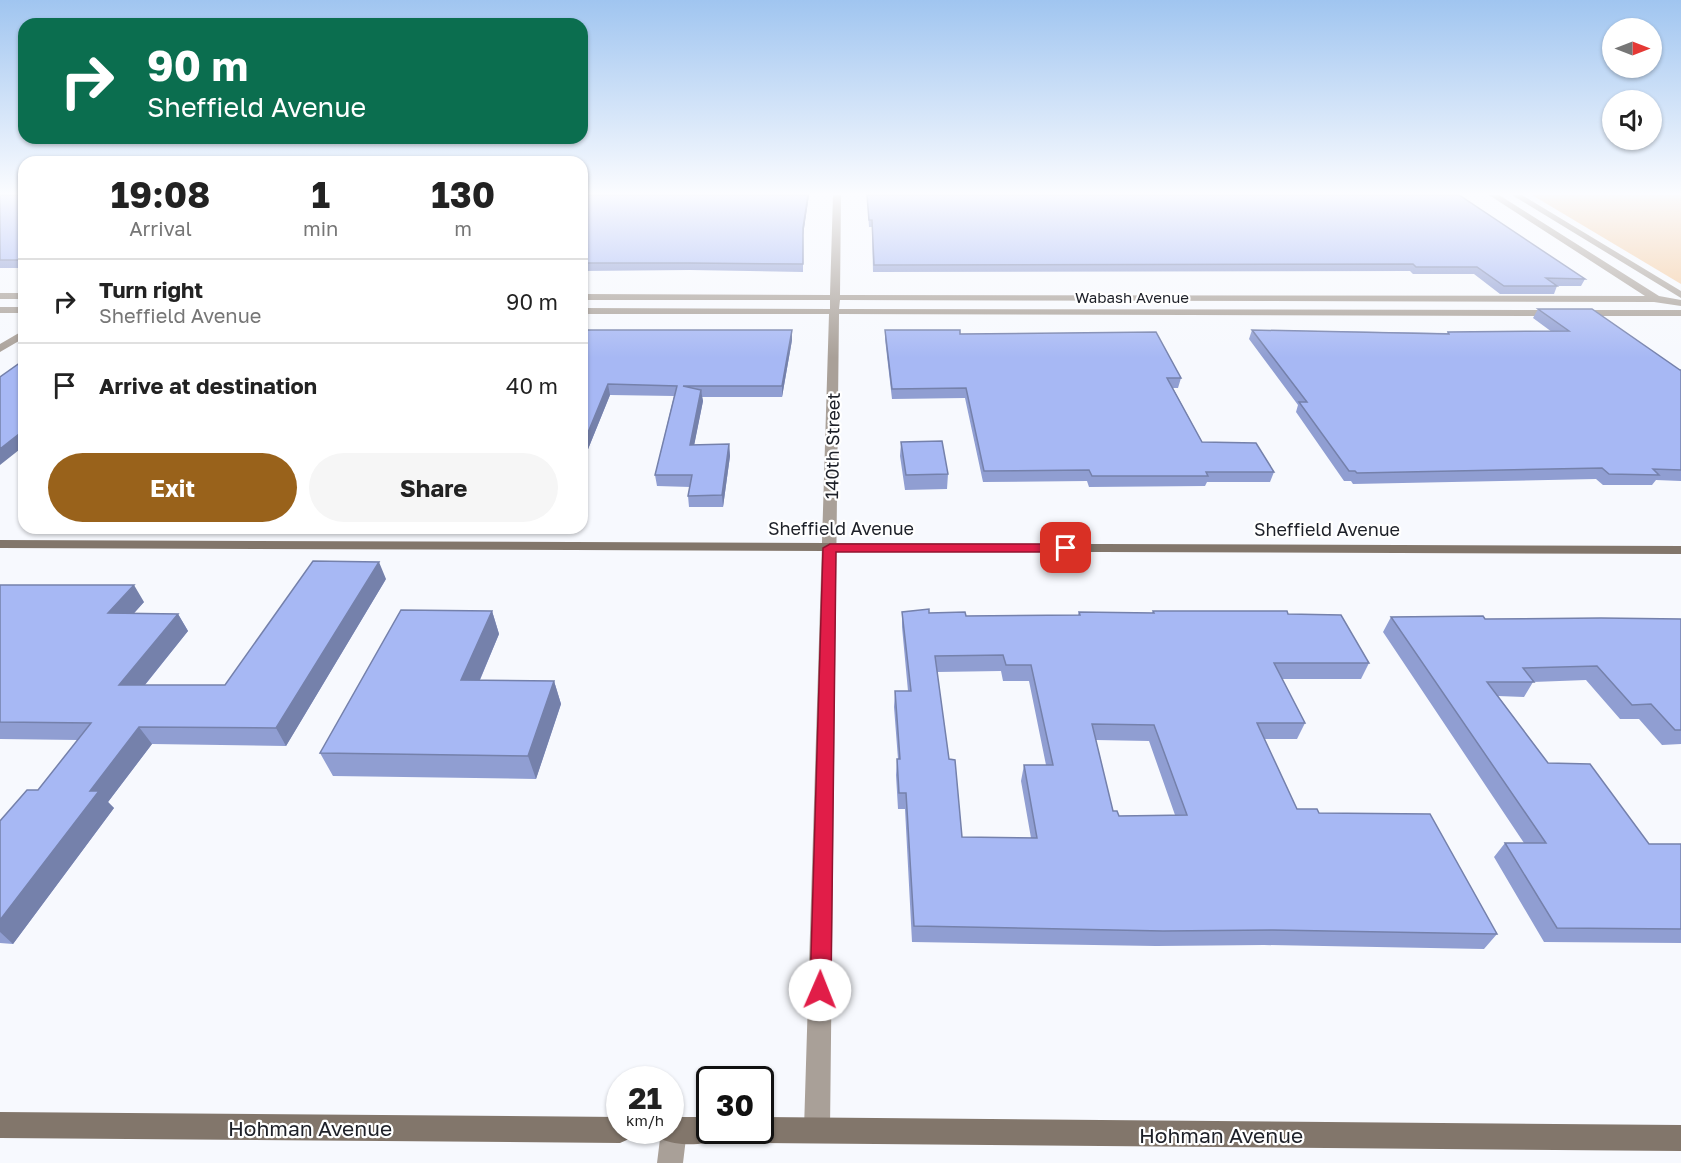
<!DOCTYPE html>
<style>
:root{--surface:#fff;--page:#f6f6f6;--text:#222;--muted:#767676;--line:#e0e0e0;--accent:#99621b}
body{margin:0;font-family:"Golos Text",sans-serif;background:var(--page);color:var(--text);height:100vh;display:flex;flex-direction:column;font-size:22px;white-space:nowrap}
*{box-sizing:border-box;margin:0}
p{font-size:20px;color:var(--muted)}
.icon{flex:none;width:33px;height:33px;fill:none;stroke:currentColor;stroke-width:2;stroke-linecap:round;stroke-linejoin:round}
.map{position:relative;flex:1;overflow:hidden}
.details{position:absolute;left:18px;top:156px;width:570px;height:378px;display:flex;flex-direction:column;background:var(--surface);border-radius:18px;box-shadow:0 2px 4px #0004}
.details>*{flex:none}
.hud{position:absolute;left:18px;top:18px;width:570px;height:126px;border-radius:18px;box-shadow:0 2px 4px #0004;background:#0b6e4f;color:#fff;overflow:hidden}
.needle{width:39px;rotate:90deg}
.controls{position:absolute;left:1602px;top:18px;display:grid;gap:12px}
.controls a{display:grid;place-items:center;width:60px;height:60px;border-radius:50%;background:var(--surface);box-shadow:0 2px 4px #0004;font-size:30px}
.speed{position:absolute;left:606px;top:1066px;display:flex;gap:12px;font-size:30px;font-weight:700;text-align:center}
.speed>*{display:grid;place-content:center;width:78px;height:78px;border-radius:50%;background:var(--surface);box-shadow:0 2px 4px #0004;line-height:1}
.speed small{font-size:15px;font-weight:400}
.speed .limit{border:3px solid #111;border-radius:9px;background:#fff;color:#111}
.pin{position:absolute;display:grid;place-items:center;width:51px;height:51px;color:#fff;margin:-26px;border-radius:12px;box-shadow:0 3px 9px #0006}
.me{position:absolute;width:66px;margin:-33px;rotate:1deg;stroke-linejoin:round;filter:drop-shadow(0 0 4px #0008)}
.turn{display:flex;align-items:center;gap:21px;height:126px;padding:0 30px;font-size:27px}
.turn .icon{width:78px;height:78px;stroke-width:2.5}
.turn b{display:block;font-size:42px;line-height:51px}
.eta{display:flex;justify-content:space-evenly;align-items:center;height:102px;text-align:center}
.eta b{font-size:36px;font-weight:700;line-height:42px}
.cta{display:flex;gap:12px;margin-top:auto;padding:12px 30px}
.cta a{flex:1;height:69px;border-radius:36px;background:var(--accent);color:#fff;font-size:24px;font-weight:700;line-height:69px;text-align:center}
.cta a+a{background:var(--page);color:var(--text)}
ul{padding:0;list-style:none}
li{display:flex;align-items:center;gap:18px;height:84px;padding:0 30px;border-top:2px solid var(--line)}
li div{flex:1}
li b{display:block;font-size:22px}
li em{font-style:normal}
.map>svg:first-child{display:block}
.green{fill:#f5cb9f}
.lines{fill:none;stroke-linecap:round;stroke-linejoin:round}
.street{fill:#a9a098;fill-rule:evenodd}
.secondary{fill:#82766b;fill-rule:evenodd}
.wall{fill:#909ed2;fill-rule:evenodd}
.shaded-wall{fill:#7581ab}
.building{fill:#a7b8f4;stroke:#7581ab;stroke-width:1.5;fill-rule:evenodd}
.route{fill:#e11d48;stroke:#92132f;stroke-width:1.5}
.labels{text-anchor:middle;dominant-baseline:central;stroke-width:4.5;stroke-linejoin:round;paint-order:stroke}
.far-street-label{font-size:15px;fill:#1d2028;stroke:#fff}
.street-label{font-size:18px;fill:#1d2028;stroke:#fff}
.near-street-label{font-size:21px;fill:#1d2028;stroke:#fff}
</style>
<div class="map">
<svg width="1681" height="1163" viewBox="0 0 1681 1163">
<rect width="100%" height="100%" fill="#f7f9fe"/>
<path class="green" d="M 1532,195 L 1681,195 L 1681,284 Z"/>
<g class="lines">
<path class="street" d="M 833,195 L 841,195 L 840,295 L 1645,296 L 1489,195 L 1499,195 L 1659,296 L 1681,300 L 1681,306 L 1654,302 L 840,300 L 839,309 L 1554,310 L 1559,313 L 1554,316 L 839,314 L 830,1129 L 826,1138 L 817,1142 L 808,1138 L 804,1129 L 829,314 L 582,314 L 582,308 L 830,309 L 830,300 L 582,300 L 582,294 L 830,295 Z
M 1512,195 L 1522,195 L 1681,291 L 1681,298 Z
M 0,293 L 24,293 L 24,299 L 0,299 Z
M 0,307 L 24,307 L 24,313 L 0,313 Z
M 1681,310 L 1681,316 L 1578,316 L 1573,313 L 1578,310 Z
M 24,330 L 24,338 L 0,352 L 0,344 Z
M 674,1117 L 683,1121 L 687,1130 L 683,1163 L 657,1163 L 661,1131 L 670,1131 L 670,1119 Z"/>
<path class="secondary" d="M 0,540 L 1681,546 L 1681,554 L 0,548 Z
M 0,1112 L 620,1117 L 620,1131 L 632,1131 L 629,1139 L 620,1143 L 0,1138 Z
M 670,1117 L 710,1117 L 710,1131 L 722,1131 L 719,1139 C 703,1146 677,1146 661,1139 L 658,1131 L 670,1131 Z
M 760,1117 L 1681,1125 L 1681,1151 L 760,1143 L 751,1139 L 748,1131 L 760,1131 Z"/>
</g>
<path class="wall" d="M 0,195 L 24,195 L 24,268 L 0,268 Z
M 582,195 L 809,195 L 803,235 L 803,272 L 690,270 L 582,271 Z
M 867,195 L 1585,279 L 1581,286 L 1557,286 L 1554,294 L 1500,294 L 1474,274 L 1413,274 L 1410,271 L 873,272 L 872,227 L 869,227 Z
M 1538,309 L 1681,370 L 1681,481 L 1656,480 L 1652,485 L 1603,485 L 1596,479 L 1353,484 L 1351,481 L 1344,481 L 1296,412 L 1298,405 L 1249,339 L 1252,330 L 1447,333 L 1448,332 L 1552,332 L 1533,318 Z
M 582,330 L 792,340 L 782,397 L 702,397 L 703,401 L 694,445 L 729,444 L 730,456 L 723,507 L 689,507 L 688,496 L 690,487 L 657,486 L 655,475 L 674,396 L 610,395 L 582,464 Z
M 885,330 L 960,334 L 1181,378 L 1178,388 L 1173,388 L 1202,442 L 1274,472 L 1270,482 L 1207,482 L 1205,486 L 1089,487 L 1087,481 L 983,482 L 965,398 L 892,399 L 885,339 Z
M 901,442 L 948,474 L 947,489 L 905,490 L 900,456 Z
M 386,579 L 286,746 L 152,744 L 108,802 L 114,808 L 13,944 L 0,943 L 0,821 L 38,790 L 78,740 L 0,739 L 0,585 L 144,602 L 134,613 L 178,614 L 188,631 L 145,685 L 225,685 Z
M 492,611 L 499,634 L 480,680 L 554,681 L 561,704 L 536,779 L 333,776 L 320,753 Z
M 1153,611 L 1288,614 L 1369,663 L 1361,679 L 1282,679 L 1305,723 L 1297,739 L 1264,739 L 1297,809 L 1319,813 L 1497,934 L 1484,949 L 1264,945 L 1156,946 L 912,942 L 905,809 L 898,809 L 896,775 L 897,759 L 898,759 L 894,707 L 895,691 L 908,691 L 902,627 L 902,612 L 929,613 L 966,616 L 1078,615 L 1079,612 L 1152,613 ZM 1001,671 L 1003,681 L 1029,681 L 1046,765 L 1024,765 L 1021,781 L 1031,838 L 962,837 L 949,759 L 937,672 ZM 1096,740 L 1149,741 L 1175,815 L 1119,816 L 1113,811 Z
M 1391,617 L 1485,619 L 1681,619 L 1681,744 L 1662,745 L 1639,719 L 1620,719 L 1586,680 L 1533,682 L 1524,697 L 1498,696 L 1548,763 L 1649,844 L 1681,844 L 1681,943 L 1544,942 L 1494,857 L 1505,843 L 1524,843 L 1383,632 Z"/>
<path class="shaded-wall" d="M 808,195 L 809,195 L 803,235 L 803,272 L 803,228 Z
M 792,330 L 792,340 L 782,397 L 782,386 Z
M 608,384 L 610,395 L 582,464 L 582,447 Z
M 701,390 L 703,401 L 692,456 L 690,445 Z
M 24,430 L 24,446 L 0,465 L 0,449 Z
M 729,444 L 730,456 L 723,507 L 722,495 Z
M 379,562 L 386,579 L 286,746 L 276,728 Z
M 134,585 L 144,602 L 119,630 L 108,613 Z
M 492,611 L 499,634 L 470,703 L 461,680 Z
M 178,614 L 188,631 L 131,702 L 119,685 Z
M 554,681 L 561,704 L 536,779 L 528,756 Z
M 139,727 L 152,744 L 108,802 L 114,808 L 13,944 L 0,932 L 0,920 L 90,791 Z"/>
<path class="building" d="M 0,195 L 24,195 L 24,260 L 0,260 Z
M 582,195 L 808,195 L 803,228 L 803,264 L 689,263 L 582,263 Z
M 867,195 L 1459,195 L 1585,279 L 1546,278 L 1557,286 L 1504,286 L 1477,267 L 1416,267 L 1413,264 L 874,265 L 872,220 L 869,220 Z
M 1538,309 L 1592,309 L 1680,370 L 1681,370 L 1681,470 L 1653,469 L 1659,475 L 1609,474 L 1602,468 L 1357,473 L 1355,471 L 1349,471 L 1299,402 L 1307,402 L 1252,330 L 1449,334 L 1448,332 L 1569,331 Z
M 582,330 L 792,330 L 782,386 L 683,386 L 701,390 L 690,445 L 729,444 L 722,495 L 688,496 L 692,475 L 655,475 L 677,386 L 608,384 L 582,447 Z
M 885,330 L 960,330 L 960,334 L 1156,332 L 1181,378 L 1167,378 L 1202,442 L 1256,443 L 1274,472 L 1206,472 L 1208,476 L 1092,476 L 1089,470 L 984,471 L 966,388 L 892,389 Z
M 24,360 L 24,430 L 0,449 L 0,377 Z
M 942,441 L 948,474 L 906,475 L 901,442 Z
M 313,561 L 379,562 L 276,728 L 139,727 L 90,791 L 99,791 L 0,920 L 0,821 L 27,790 L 38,790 L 91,723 L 0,722 L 0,585 L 134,585 L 108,613 L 178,614 L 119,685 L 225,685 Z
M 929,609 L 929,613 L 965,612 L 966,616 L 1080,615 L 1079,612 L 1154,613 L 1153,611 L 1287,611 L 1288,614 L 1341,615 L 1369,663 L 1274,663 L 1305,723 L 1257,723 L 1297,809 L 1317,809 L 1319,813 L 1430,814 L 1497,934 L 1273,930 L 1163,931 L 914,926 L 906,793 L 899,793 L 897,759 L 900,759 L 895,691 L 911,691 L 902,612 ZM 1003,655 L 1006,665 L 1031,665 L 1053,765 L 1024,765 L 1037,838 L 962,837 L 955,760 L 949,759 L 935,656 ZM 1092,724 L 1154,725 L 1187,815 L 1119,816 L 1117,811 L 1113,811 Z
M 401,610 L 492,611 L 461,680 L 554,681 L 528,756 L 320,753 Z
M 1483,616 L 1485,619 L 1601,618 L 1681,619 L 1681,730 L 1675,730 L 1651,704 L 1632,705 L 1597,666 L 1523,668 L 1534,682 L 1487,682 L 1548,763 L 1590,764 L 1649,844 L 1681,844 L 1681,929 L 1557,928 L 1505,843 L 1546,843 L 1391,617 Z"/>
<linearGradient id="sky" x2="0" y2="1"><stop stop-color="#a0c5f0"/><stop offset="0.54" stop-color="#fbfcff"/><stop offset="1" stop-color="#fbfcff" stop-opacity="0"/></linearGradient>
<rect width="1681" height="358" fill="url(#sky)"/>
<path class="route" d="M 830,544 L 1066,544 L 1073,548 L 1066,552 L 836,552 L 831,990 L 828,997 L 820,1000 L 813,997 L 810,990 L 823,548 Z"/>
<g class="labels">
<g class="far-street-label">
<text x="1132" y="297">Wabash Avenue</text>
</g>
<g class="street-label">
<text transform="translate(832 446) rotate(-89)">140th Street</text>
<text x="841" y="528">Sheffield Avenue</text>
<text x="1327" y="529">Sheffield Avenue</text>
</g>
<g class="near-street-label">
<text x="310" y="1128">Hohman Avenue</text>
<text x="1221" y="1135">Hohman Avenue</text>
</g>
</g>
</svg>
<div class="controls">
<a><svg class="needle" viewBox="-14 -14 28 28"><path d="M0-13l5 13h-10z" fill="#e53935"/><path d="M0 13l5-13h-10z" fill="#767676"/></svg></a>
<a><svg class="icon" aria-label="sound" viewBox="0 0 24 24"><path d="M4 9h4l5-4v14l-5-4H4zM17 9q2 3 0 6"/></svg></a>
</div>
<div class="speed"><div>21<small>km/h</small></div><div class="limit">30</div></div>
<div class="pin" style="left:1066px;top:548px;background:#d93025"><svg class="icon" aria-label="arrive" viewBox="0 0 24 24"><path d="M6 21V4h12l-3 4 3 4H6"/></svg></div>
<svg class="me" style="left:820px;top:990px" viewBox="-20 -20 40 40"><circle r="19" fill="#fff"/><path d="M0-13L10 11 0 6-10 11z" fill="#e11d48"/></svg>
<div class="hud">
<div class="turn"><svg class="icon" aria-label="right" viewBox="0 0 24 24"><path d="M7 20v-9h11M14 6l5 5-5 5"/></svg><div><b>90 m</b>Sheffield Avenue</div></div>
</div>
<section class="details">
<div class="eta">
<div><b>19:08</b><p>Arrival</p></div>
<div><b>1</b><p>min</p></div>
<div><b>130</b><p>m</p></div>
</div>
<ul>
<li><svg class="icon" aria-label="right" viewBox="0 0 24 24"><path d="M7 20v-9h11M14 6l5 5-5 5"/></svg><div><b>Turn right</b><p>Sheffield Avenue</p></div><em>90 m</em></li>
<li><svg class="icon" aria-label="arrive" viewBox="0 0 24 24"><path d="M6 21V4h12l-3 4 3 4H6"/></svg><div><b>Arrive at destination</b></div><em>40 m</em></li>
</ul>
<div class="cta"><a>Exit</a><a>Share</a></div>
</section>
</div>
